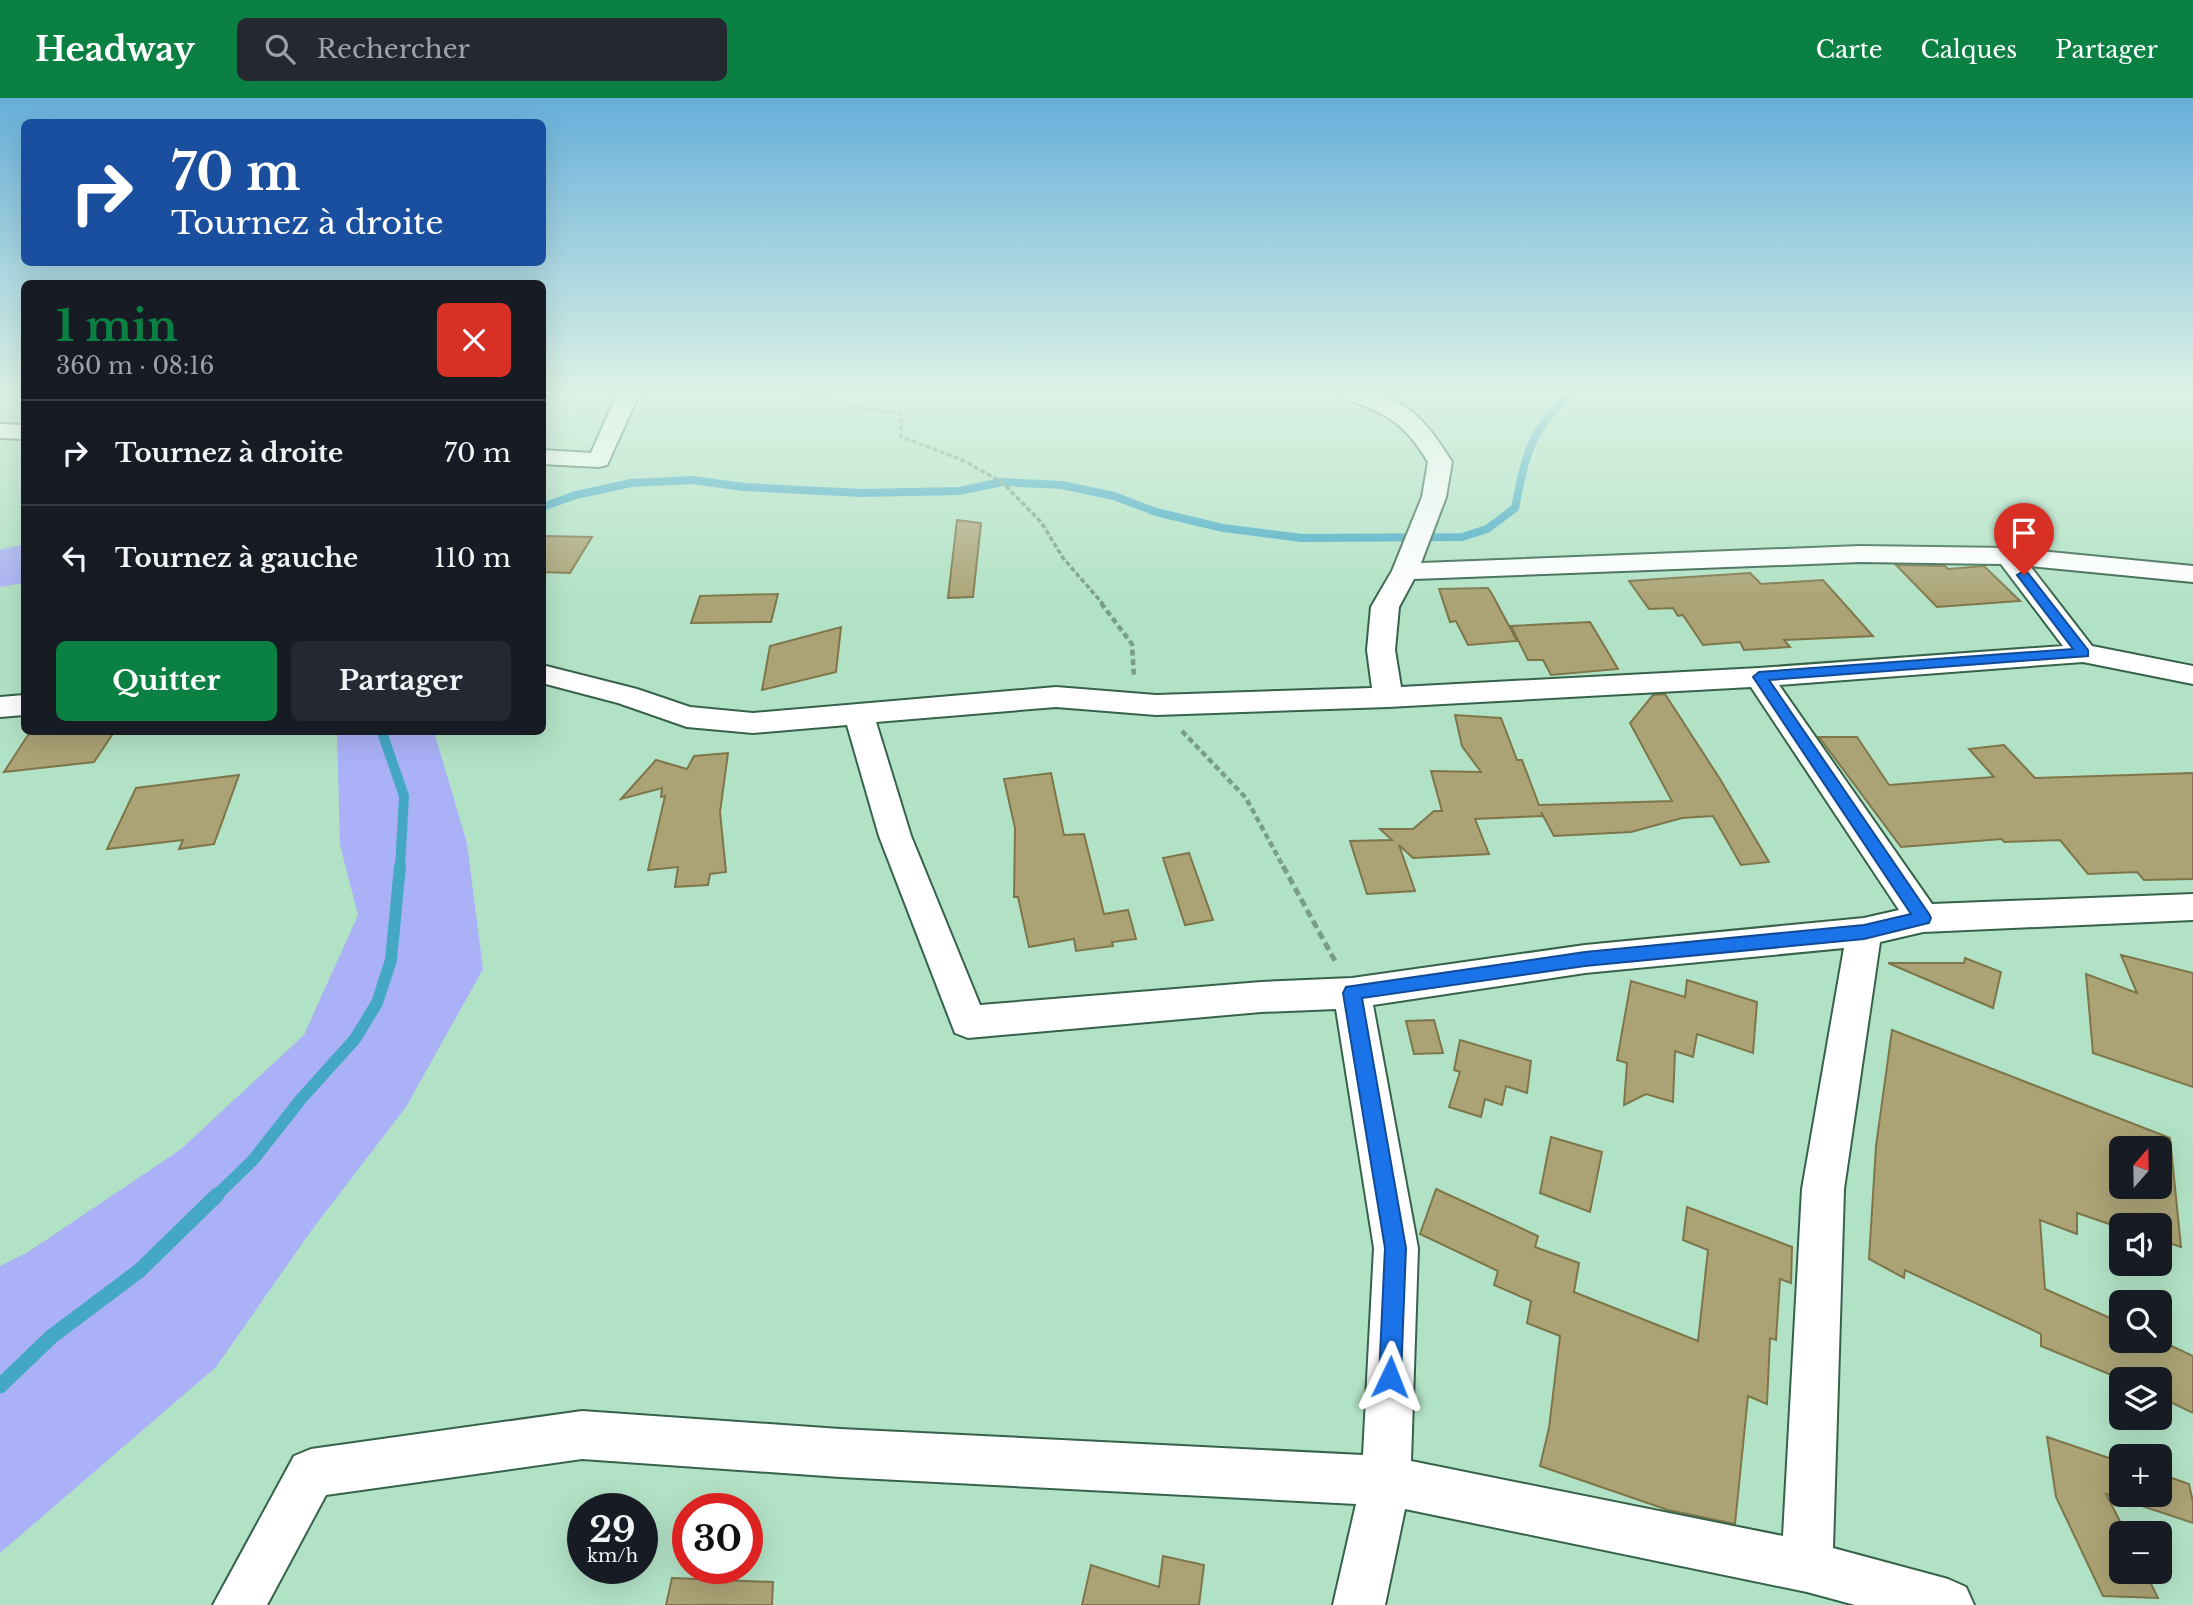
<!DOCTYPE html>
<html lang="fr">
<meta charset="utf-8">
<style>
:root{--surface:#171b24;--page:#242831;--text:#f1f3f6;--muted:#9ea1a6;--line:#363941;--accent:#0b8043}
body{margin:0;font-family:"Libre Baskerville",serif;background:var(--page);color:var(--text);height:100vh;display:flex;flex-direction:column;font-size:26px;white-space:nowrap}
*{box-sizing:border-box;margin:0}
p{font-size:23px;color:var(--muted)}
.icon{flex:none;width:38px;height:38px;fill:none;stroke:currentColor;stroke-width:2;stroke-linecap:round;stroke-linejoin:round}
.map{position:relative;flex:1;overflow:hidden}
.panel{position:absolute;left:21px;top:182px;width:525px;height:455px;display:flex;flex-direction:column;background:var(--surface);border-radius:10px;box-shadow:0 7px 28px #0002}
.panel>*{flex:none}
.top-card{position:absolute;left:21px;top:21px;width:525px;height:147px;border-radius:10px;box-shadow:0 7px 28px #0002;background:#1a4fa0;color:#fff;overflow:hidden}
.needle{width:46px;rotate:20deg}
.buttons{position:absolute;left:2109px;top:1038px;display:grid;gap:14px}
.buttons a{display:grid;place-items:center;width:63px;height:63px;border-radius:10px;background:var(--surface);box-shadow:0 7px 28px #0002;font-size:35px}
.speed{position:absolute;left:567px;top:1395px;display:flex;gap:14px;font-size:35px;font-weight:700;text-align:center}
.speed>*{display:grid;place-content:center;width:91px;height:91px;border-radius:50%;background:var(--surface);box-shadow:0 7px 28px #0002;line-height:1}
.speed small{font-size:18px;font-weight:400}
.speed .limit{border:10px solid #d22;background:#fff;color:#111}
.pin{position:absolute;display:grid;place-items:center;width:60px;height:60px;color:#fff;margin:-72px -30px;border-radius:50% 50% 50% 0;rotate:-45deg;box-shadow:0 0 7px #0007}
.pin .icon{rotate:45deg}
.me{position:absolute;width:77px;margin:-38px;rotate:2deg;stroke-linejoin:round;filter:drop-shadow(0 0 5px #0008)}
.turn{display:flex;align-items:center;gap:24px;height:147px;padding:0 35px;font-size:32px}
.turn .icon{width:91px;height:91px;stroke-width:2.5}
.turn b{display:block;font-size:49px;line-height:60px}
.round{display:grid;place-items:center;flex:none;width:74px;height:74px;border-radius:10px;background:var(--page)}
.overview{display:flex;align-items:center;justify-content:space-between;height:119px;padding:0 35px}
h1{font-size:42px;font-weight:800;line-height:52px;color:var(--accent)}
.action{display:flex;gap:14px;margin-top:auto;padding:14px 35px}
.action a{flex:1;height:80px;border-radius:10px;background:var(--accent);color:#fff;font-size:28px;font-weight:800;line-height:80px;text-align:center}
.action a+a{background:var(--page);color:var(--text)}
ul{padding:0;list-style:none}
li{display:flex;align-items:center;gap:21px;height:105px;padding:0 35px;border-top:2px solid var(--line)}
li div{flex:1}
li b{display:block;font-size:26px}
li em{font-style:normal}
header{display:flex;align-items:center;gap:42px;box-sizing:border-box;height:98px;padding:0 35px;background:var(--accent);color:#fff}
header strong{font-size:33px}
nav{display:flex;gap:38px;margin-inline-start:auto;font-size:24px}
.search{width:490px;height:63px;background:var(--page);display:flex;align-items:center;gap:18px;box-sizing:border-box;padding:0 24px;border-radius:10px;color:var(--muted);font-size:26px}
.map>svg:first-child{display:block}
.green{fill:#aab1f7}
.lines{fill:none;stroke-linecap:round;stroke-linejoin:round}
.stream-far3{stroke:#44a8c4;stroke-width:8}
.stream-far2{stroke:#44a8c4;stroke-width:10}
.stream-far1{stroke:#44a8c4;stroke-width:12}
.stream{stroke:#44a8c4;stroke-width:15}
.building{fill:#aba275;stroke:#7e764a;stroke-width:2;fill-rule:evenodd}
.street-casing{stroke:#36624a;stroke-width:4}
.path-far2{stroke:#799d87;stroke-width:3.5;stroke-dasharray:5 2.5;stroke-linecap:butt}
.path-far1{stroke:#799d87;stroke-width:4.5;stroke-dasharray:6 3.5;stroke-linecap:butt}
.path{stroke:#799d87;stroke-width:5;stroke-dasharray:8 4.5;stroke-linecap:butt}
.street{fill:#fff;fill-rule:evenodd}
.route{fill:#1a73e8;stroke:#114b97;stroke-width:2}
</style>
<header>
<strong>Headway</strong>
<div class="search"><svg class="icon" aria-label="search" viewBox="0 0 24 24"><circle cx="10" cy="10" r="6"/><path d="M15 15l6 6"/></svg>Rechercher</div>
<nav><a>Carte</a><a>Calques</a><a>Partager</a></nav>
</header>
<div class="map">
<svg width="2193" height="1507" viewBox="0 0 2193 1507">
<rect width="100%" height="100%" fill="#b2e2c5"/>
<path class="green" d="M 24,446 L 24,485 L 0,489 L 0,452 Z
M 337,634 L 434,634 L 467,745 L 483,871 L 406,1009 L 311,1133 L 216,1269 L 0,1455 L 0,1168 L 28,1154 L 180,1052 L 304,937 L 358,817 L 340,747 Z"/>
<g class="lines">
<path class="stream-far3" d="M 542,409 L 576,397 L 631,385 L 692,382 L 744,389 L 861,395 L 959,393 L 1002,384 L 1062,387 L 1114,398 L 1156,414 L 1223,430 L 1302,440 L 1462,439 L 1487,431 L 1515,410 C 1525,359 1531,327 1575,294"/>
<path class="stream-far2" d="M 382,634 L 404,698 L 400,770"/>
<path class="stream-far1" d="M 215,1099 L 253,1062 L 301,1001 L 355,941 L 377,905 L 391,862 L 400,768"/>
<path class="stream" d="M 0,1288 L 51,1239 L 139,1173 L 217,1097"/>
</g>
<path class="building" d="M 957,422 L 981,425 L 973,499 L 948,500 Z
M 542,438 L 592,439 L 570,475 L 542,474 Z
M 1896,467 L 1945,468 L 1948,471 L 1984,468 L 2020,503 L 1937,509 Z
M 1750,475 L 1761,486 L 1823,482 L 1873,538 L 1784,542 L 1790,549 L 1744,552 L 1740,544 L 1703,547 L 1683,517 L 1678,518 L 1673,510 L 1649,511 L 1629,483 Z
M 1488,490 L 1492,496 L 1517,543 L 1468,547 L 1456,523 L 1450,524 L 1439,491 Z
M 778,496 L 771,524 L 691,525 L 700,498 Z
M 1590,524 L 1618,571 L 1551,577 L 1543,562 L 1528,562 L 1511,528 Z
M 841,529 L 836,574 L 762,592 L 770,548 Z
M 1665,596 L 1720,681 L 1769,764 L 1741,767 L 1713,718 L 1682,720 L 1631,734 L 1554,738 L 1541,714 L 1543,718 L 1475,721 L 1489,756 L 1413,760 L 1399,747 L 1415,793 L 1367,796 L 1350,743 L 1392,742 L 1380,731 L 1413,731 L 1434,713 L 1442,713 L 1431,673 L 1481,674 L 1462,648 L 1455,617 L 1501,620 L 1517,662 L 1522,662 L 1539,707 L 1672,703 L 1630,625 L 1653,597 Z
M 30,634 L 114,634 L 94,664 L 4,674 Z
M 1819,639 L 1857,639 L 1889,687 L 1994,679 L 1969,651 L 2004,647 L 2035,680 L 2193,675 L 2193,781 L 2144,782 L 2137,774 L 2088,776 L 2060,742 L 2004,744 L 2002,741 L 1901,749 Z
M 728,655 L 720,714 L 726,774 L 710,776 L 708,787 L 675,789 L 678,769 L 648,772 L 665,698 L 661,699 L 662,690 L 621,701 L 656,662 L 687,671 L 694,658 Z
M 1051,675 L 1064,737 L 1084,736 L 1104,816 L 1128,812 L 1136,841 L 1112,844 L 1113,848 L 1076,853 L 1074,841 L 1029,849 L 1018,799 L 1014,799 L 1015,730 L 1004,681 Z
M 239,677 L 214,746 L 179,751 L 183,742 L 107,751 L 136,690 Z
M 1189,755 L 1213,822 L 1185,827 L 1163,760 Z
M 2121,857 L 2193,875 L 2193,989 L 2093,955 L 2086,876 L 2137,895 Z
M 1965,860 L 2001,874 L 1993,910 L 1888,865 L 1964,865 Z
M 1687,882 L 1757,904 L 1753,955 L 1697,936 L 1693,959 L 1675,953 L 1673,1004 L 1646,996 L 1624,1007 L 1627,965 L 1617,962 L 1631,883 L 1685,899 Z
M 1434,922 L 1443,955 L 1414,956 L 1406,923 Z
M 1892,932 L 2170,1040 L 2181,1149 L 2160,1142 L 2160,1127 L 2121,1127 L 2121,1130 L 2077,1115 L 2077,1136 L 2040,1122 L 2045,1191 L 2121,1225 L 2121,1242 L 2159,1242 L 2193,1258 L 2193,1315 L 2160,1299 L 2160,1281 L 2121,1281 L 2041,1248 L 2041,1236 L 1905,1172 L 1904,1180 L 1869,1161 L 1876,1048 ZM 2121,1050 L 2160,1050 L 2160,1088 L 2121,1088 Z
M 1460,942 L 1531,963 L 1527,995 L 1506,988 L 1502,1007 L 1485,1001 L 1481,1019 L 1449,1009 L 1460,974 L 1454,972 Z
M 1551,1039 L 1602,1054 L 1590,1114 L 1540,1095 Z
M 1436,1091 L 1538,1138 L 1535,1149 L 1579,1165 L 1574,1194 L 1698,1243 L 1708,1152 L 1683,1142 L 1687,1109 L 1792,1149 L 1791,1185 L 1780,1181 L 1776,1242 L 1770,1240 L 1767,1306 L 1748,1298 L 1735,1426 L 1668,1412 L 1540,1368 L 1549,1330 L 1560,1238 L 1527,1225 L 1531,1203 L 1494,1187 L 1498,1173 L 1420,1136 Z
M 2047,1339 L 2121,1364 L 2121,1396 L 2160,1396 L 2160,1376 L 2189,1386 L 2193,1404 L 2193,1425 L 2106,1396 L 2126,1435 L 2121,1435 L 2121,1474 L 2145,1474 L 2158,1500 L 2103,1498 L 2056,1399 Z
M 1163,1458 L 1204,1467 L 1199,1507 L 1082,1507 L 1091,1467 L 1159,1489 Z
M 672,1480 L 773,1484 L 772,1507 L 666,1507 Z"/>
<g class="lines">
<defs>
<path id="street" d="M 618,294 L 640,294 L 607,367 L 599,369 L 542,366 L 542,352 L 591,355 Z
M 1337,294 C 1399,292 1421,314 1452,364 L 1446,399 L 1421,465 L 1860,448 L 2009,450 L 2193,468 L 2193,484 L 2030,468 L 2092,548 L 2193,568 L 2193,586 L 2083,564 L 1779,587 L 1932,806 L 2193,796 L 2193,822 L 1923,834 L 1880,844 L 1844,1091 L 1833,1450 L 1948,1481 L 1966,1489 L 1974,1507 L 1855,1507 L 1807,1494 L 1405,1411 L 1385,1507 L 1333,1507 L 1356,1406 L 840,1379 L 582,1361 L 326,1397 L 267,1507 L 213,1507 L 294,1358 L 311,1351 L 582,1313 L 840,1331 L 1363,1357 L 1374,1150 L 1336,911 L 1261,914 L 968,940 L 955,935 L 879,738 L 847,627 L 753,635 L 687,629 L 618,605 L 542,585 L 542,567 L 637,591 L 690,609 L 753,615 L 1056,589 L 1156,597 L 1372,590 L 1367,552 L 1371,509 L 1392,473 L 1422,399 L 1428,364 C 1404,323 1384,314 1340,299 ZM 1860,464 L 2001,466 L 2063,548 L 1759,570 L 1401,589 L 1395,552 L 1399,509 L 1414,481 ZM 1751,589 L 1899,812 L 1864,820 L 1585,847 L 1352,880 L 1261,884 L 980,907 L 911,738 L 876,624 L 1056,609 L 1156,617 L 1388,609 ZM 1844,850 L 1802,1091 L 1783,1438 L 1411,1363 L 1418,1150 L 1373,907 L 1585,875 Z
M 0,326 L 24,327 L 24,341 L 0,340 Z
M 24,597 L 24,617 L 0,619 L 0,599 Z"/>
</defs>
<use href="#street" class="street-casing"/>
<path class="path-far2" d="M 803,294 L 849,308 L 901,316 L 901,339 L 960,361 L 1002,384 L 1041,424 L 1063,460 L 1103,506"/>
<path class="path-far1" d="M 1101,505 L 1132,546 L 1134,580
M 1182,633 L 1246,700 L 1284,770"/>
<path class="path" d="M 1283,768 L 1335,863"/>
<use href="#street" class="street"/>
</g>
<linearGradient id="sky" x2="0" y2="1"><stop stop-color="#66afda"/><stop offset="0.58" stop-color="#dcf2e5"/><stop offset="1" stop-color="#dcf2e5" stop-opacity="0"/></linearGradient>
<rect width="2193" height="505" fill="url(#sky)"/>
<path class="route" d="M 2024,473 L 2028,475 L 2088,552 L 2088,558 L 1769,582 L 1929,816 L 1931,820 L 1929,825 L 1864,841 L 1585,868 L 1362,900 L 1406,1150 L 1401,1279 L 1398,1287 L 1390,1291 L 1382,1287 L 1379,1279 L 1385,1150 L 1343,895 L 1346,889 L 1585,854 L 1864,827 L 1911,816 L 1753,579 L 1759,574 L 2073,551 L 2017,477 Z"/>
</svg>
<div class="buttons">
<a><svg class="needle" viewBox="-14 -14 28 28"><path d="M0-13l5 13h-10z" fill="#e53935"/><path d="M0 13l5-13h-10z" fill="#9ea1a6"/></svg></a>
<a><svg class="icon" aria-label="sound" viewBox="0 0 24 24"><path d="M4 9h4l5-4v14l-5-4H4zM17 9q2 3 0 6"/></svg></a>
<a><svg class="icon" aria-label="search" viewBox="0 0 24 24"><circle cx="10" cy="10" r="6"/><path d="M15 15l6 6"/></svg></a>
<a><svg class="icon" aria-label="layers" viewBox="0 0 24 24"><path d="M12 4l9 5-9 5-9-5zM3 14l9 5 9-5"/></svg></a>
<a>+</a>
<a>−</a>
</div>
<div class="speed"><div>29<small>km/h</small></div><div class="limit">30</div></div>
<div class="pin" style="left:2024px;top:477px;background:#d93025"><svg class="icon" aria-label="arrive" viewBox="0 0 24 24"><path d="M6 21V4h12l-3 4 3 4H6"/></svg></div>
<svg class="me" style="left:1390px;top:1279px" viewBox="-20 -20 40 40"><path d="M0-17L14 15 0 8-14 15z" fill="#1a73e8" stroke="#fff" stroke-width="4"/></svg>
<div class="top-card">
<div class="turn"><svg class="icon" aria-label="right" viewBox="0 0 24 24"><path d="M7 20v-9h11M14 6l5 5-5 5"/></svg><div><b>70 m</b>Tournez à droite</div></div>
</div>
<section class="panel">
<div class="overview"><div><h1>1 min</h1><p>360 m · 08:16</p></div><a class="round" style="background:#d93025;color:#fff"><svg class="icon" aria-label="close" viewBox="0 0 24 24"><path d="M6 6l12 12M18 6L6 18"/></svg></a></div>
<ul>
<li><svg class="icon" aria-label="right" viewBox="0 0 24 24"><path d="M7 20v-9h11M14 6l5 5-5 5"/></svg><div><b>Tournez à droite</b></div><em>70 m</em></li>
<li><svg class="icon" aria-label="left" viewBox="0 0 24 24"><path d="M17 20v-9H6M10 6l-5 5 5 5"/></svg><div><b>Tournez à gauche</b></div><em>110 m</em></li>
</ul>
<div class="action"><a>Quitter</a><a>Partager</a></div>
</section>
</div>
